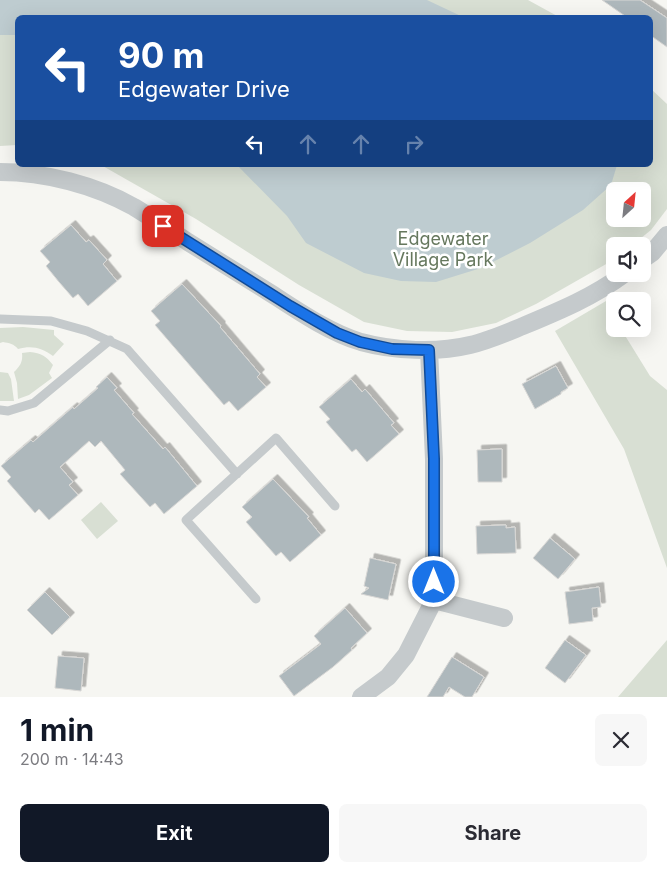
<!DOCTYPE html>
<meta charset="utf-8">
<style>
:root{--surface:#fff;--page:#f7f7f7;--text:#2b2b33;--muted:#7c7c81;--accent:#111827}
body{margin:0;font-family:Inter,sans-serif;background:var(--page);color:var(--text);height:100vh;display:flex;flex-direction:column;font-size:19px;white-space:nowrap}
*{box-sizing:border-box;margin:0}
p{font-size:16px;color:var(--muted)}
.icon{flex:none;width:28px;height:28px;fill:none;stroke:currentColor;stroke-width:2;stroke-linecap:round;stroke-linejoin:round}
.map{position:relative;height:697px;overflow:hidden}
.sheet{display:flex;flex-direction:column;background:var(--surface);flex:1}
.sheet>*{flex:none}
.guide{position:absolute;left:15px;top:15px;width:638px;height:152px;border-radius:8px;box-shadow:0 5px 20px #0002;background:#1a4fa0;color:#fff;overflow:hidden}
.needle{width:32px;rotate:27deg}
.tools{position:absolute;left:606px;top:182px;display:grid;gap:10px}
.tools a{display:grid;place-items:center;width:45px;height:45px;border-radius:8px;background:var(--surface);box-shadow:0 5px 20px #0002;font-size:25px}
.pin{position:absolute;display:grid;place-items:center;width:42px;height:42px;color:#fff;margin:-21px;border-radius:10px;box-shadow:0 2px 8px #0006}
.me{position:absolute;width:55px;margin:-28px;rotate:0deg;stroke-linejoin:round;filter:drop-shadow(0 0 4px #0008)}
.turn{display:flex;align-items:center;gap:18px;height:105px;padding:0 20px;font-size:22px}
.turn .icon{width:65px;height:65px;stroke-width:2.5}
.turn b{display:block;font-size:35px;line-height:42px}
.lanes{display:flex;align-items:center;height:48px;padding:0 20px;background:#0003;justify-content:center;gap:25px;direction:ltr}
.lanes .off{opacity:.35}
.round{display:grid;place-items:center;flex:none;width:52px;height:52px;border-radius:8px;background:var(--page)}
.overview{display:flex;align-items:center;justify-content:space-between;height:85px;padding:0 20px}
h1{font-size:30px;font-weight:700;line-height:38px;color:var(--accent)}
.primary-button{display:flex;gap:10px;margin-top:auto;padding:10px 20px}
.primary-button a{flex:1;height:58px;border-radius:8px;background:var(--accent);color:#fff;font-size:20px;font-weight:700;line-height:58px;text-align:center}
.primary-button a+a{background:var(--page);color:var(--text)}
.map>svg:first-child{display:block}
.green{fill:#d8dfd3;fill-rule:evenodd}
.water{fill:#beccd0}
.building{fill:#aeb8bc;stroke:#d8d7d5;filter:url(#shadow)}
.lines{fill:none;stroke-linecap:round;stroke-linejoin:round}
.lane{stroke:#c5cacc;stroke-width:9}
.street{stroke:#c5cacc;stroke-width:18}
.route-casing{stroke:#114b97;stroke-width:12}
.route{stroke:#1a73e8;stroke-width:9}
.labels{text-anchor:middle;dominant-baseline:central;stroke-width:5;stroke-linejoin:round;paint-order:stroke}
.park-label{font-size:18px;fill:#66785e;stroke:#fff}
</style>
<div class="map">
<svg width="667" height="697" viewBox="0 0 667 697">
<defs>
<filter id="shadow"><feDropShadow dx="4.5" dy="-4.5" stdDeviation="0" flood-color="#0004"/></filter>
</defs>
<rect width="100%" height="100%" fill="#f6f6f2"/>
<path class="green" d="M 0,0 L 528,0 L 559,17 L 18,18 L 17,145 L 0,146 Z
M 650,88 L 667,104 L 667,209 L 651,230 L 631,246 L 615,246 L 615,259 L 536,304 L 496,323 L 452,332 L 407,331 L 364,322 L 299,285 L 196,219 L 101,165 L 650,165 ZM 615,191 L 642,191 L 642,219 L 615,219 Z
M 606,301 C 607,312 615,315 615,329 L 621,329 L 650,376 L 667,390 L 667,568 L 624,449 L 555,331 Z
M 23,327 L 54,330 L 54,335 L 64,344 L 53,356 C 42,348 32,345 18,349 C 14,344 9,343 3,342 L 0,343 L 0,328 Z
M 30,352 C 41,353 46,356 53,365 L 49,373 L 52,378 L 29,395 L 18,399 L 17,383 L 14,372 C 20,366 23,362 22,353 Z
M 0,372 L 8,373 L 11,379 L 14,401 L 0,401 Z
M 101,502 L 118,521 L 97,539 L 81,520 Z
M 667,640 L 667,697 L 618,697 Z"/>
<path class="water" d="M 0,0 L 427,0 L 463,17 L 18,18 L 17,35 L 0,35 Z
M 237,165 L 617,165 L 611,185 L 583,210 L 530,243 L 481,268 L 436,282 L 401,281 L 364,273 L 306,243 L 287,216 Z"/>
<path class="building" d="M 602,0 L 640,0 L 667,18 L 667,47 L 650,35 L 650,18 L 628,18 Z
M 71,225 L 86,242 L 89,240 L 107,260 L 103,264 L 117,281 L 88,306 L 78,294 L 73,298 L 59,282 L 46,266 L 50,262 L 40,251 Z
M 182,284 L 221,326 L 220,327 L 260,374 L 257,377 L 266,387 L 238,411 L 229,401 L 224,405 L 155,325 L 160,321 L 151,311 Z
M 556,366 L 568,388 L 561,392 L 561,394 L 535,409 L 522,384 Z
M 107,377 L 117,388 L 114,390 L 134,413 L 132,414 L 163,449 L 165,447 L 197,486 L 164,514 L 155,503 L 150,507 L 120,474 L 125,470 L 101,441 L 95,447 L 89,441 L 60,467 L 73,482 L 69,485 L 78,495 L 49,520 L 39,509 L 35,513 L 7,481 L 11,477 L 1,466 L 31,440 L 33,442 L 73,407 L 74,409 L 98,388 L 96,387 Z
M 351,379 L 362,392 L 365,389 L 394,423 L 391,425 L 399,434 L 367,462 L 356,449 L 352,452 L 326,422 L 330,419 L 319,407 Z
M 502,449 L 502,482 L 478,482 L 477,450 Z
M 273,479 L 309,517 L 307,518 L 321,535 L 290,562 L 281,552 L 276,556 L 246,522 L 252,517 L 242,507 Z
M 506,525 L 506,528 L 515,527 L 516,553 L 477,554 L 476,526 Z
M 550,538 L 575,559 L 558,579 L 533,558 Z
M 370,558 L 396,564 L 388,600 L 361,594 L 369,588 L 364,586 Z
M 599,587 L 601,607 L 592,608 L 593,621 L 569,624 L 565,592 Z
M 45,592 L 70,617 L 52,635 L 27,610 Z
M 345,608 L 367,633 L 351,648 L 352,650 L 333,667 L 294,696 L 279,676 L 321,644 L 314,636 Z
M 565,640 L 586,655 L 565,683 L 545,668 Z
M 58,656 L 84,658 L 81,691 L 55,688 Z
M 452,657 L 484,677 L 472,697 L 465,697 L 449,687 L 443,697 L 427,697 Z"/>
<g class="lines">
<path class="lane" d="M 0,319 L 51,321 L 87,331 L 127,349 L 237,474
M 0,410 L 8,411 L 34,403 L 110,340
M 256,599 L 186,520 L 276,438 L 335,506"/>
<path class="street" d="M 0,172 C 45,172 95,185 134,207 C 152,218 170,230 188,242 C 217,260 246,278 275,296 C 301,313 331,333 361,342 C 394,351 437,353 470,345 C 488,341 506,333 523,326 C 559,311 593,297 624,274
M 642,260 L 652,253 L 667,235
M 434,600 L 504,618
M 361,697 L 388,677 L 406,655 L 434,600 L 434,459 L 429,350"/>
</g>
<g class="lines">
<defs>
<path id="route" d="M 163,226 L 290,306 L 337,333 L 360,342 L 392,349 L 429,350 L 434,459 L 434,582"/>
</defs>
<use href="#route" class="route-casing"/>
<use href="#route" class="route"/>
</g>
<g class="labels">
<g class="park-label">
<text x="443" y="238">Edgewater<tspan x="443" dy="21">Village Park</tspan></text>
</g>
</g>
</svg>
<div class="tools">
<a><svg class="needle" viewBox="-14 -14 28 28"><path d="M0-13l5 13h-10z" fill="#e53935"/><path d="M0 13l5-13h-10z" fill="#7c7c81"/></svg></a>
<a><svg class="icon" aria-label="sound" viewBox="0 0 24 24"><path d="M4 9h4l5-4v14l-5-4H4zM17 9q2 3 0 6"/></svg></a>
<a><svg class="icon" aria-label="search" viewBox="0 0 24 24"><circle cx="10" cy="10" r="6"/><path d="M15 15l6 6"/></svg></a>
</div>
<div class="pin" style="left:163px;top:226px;background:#d93025"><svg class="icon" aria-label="arrive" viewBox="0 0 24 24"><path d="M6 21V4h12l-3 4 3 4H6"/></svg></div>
<svg class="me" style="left:434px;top:582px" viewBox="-20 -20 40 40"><circle r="17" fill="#1a73e8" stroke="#fff" stroke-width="3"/><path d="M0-11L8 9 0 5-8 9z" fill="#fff"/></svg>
<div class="guide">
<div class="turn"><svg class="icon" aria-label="left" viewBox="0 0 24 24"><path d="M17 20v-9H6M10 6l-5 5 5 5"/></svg><div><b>90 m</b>Edgewater Drive</div></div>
<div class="lanes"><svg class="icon" aria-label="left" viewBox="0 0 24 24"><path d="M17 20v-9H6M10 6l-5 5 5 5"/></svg><svg class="icon off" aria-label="ahead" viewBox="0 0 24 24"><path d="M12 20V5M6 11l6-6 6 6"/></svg><svg class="icon off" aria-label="ahead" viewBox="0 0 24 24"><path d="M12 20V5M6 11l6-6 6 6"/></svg><svg class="icon off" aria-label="right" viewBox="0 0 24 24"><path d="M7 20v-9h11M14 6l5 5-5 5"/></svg></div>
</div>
</div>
<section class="sheet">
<div class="overview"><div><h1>1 min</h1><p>200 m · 14:43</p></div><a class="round"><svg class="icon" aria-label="close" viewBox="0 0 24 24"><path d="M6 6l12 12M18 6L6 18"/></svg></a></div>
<div class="primary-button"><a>Exit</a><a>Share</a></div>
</section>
